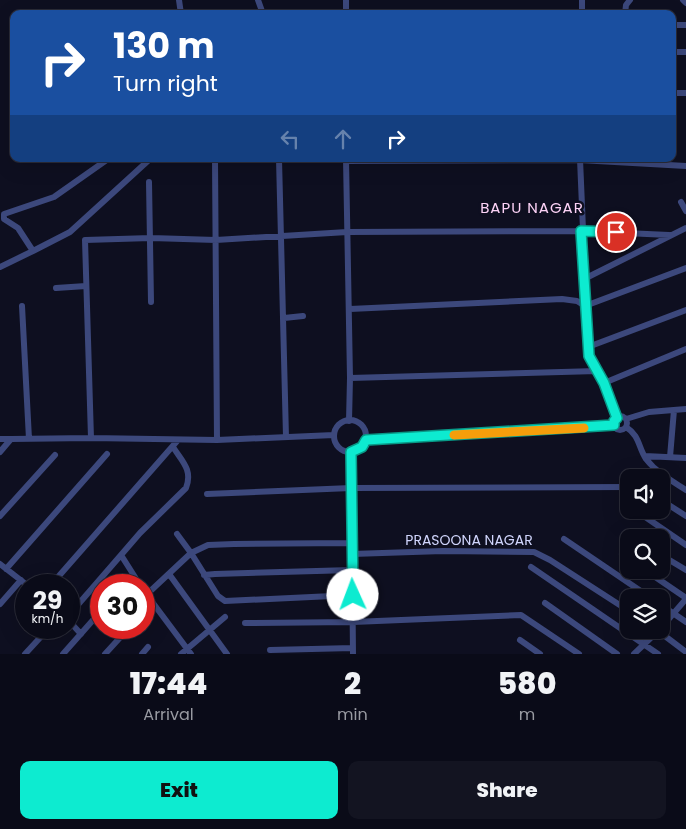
<!DOCTYPE html>
<style>
:root{--surface:#0a0b18;--page:#131421;--text:#f1f3f6;--muted:#999ba2;--line:#2a2b37;--accent:#0debd0}
body{margin:0;font-family:Poppins,sans-serif;background:var(--page);color:var(--text);height:100vh;display:flex;flex-direction:column;font-size:19px;white-space:nowrap}
*{box-sizing:border-box;margin:0}
p{font-size:16px;color:var(--muted)}
.icon{flex:none;width:28px;height:28px;fill:none;stroke:currentColor;stroke-width:2;stroke-linecap:round;stroke-linejoin:round}
.map{position:relative;height:654px;overflow:hidden}
.side{display:flex;flex-direction:column;background:var(--surface);flex:1}
.side>*{flex:none}
.guide{position:absolute;left:10px;top:10px;width:666px;height:152px;border-radius:10px;box-shadow:0 5px 20px #0002,0 0 0 1px var(--line);background:#1a4fa0;color:#fff;overflow:hidden}
.fabs{position:absolute;left:620px;top:469px;display:grid;gap:10px}
.fabs a{display:grid;place-items:center;width:50px;height:50px;border-radius:10px;background:var(--surface);box-shadow:0 5px 20px #0002,0 0 0 1px var(--line);font-size:25px}
.speed{position:absolute;left:15px;top:574px;display:flex;gap:10px;font-size:25px;font-weight:700;text-align:center}
.speed>*{display:grid;place-content:center;width:65px;height:65px;border-radius:50%;background:var(--surface);box-shadow:0 5px 20px #0002,0 0 0 1px var(--line);line-height:1}
.speed small{font-size:12px;font-weight:400}
.speed .limit{border:8px solid #d22;background:#fff;color:#111}
.pin{position:absolute;display:grid;place-items:center;width:42px;height:42px;color:#fff;margin:-21px;border:2px solid #fff;border-radius:50%;box-shadow:0 1px 5px #0007}
.me{position:absolute;width:55px;margin:-28px;rotate:358deg;stroke-linejoin:round;filter:drop-shadow(0 0 4px #0008)}
.turn{display:flex;align-items:center;gap:18px;height:105px;padding:0 20px;font-size:22px}
.turn .icon{width:65px;height:65px;stroke-width:2.5}
.turn b{display:block;font-size:35px;line-height:42px}
.lanes{display:flex;align-items:center;height:48px;padding:0 20px;background:#0003;justify-content:center;gap:25px;direction:ltr}
.lanes .off{opacity:.35}
.eta{display:flex;justify-content:space-evenly;align-items:center;height:85px;text-align:center}
.eta b{font-size:30px;font-weight:800;line-height:35px}
.action{display:flex;gap:10px;margin-top:auto;padding:10px 20px}
.action a{flex:1;height:58px;border-radius:10px;background:var(--accent);color:#111;font-size:20px;font-weight:800;line-height:58px;text-align:center}
.action a+a{background:var(--page);color:var(--text)}
.map>svg:first-child{display:block}
.lines{fill:none;stroke-linecap:round;stroke-linejoin:round}
.minor{stroke:#3c487c;stroke-width:6}
.route-casing{stroke:#089987;stroke-width:12}
.route{stroke:#0debd0;stroke-width:9}
.slow{stroke:#f59e0b;stroke-width:9}
.labels{text-anchor:middle;dominant-baseline:central;stroke-width:5;stroke-linejoin:round;paint-order:stroke}
.street-label{font-size:14px;fill:#d0d5fc;stroke:#0e0f20}
.neighbourhood-label{font-size:15px;letter-spacing:1px;fill:#fcd2f6;stroke:#0e0f20}
</style>
<div class="map">
<svg width="686" height="654" viewBox="0 0 686 654">
<rect width="100%" height="100%" fill="#0e0f20"/>
<g class="lines">
<path class="minor" d="M 179,0 L 181,14
M 258,0 L 263,14
M 346,0 L 346,14
M 683,0 L 686,3
M 582,14 L 582,0
M 625,14 L 626,5 L 630,0
M 672,25 L 686,25
M 672,52 L 686,52
M 672,93 L 686,93
M 108,159 L 54,197 L 4,214 L 4,219 L 18,228 L 33,251 L 70,232 L 150,159
M 215,159 L 217,440
M 279,159 L 286,437
M 346,159 L 350,378 L 349,421
M 580,159 L 588,347 L 589,356 L 604,383 L 617,418
M 346,161 L 579,160 L 686,166
M 149,182 L 151,302
M 681,202 L 686,211
M 0,267 L 33,251
M 584,279 L 686,228
M 56,288 L 86,286
M 22,306 L 29,439
M 350,309 L 562,299 L 577,301 L 585,306 L 686,268
M 284,318 L 303,316
M 588,347 L 686,310
M 350,378 L 597,371
M 604,383 L 686,349
M613 423a7 7 0 1 1 14 0a7 7 0 1 1-14 0Z
M 626,419 L 649,412 L 686,409
M334 436a16 16 0 1 1 32 0a16 16 0 1 1-32 0Z
M 626,427 C 640,436 638,447 646,459 C 657,473 672,481 686,490
M 91,438 L 85,240 L 151,238 L 216,240 L 347,232 L 581,231 L 669,235
M 0,439 L 11,439
M 366,440 L 614,425
M 0,452 L 11,439 L 91,438 L 217,440 L 334,435
M 351,452 L 353,654
M 645,456 L 686,458
M 670,457 L 674,410
M 207,494 L 351,488 L 629,487
M 661,500 L 686,516
M 637,510 L 638,512 L 686,545
M 0,516 L 55,455
M 177,534 L 191,553 L 218,596 L 225,601 L 353,595
M 564,539 L 651,598
M 352,554 L 443,551 L 534,552 L 550,560 L 629,611
M 622,554 L 629,558
M 121,555 L 140,533 L 186,488 C 193,470 182,461 173,447
M 661,555 L 686,570
M 0,564 L 27,585
M 531,567 L 658,654
M 6,569 L 107,454
M 645,570 L 686,598
M 169,574 L 227,654
M 204,575 L 215,574 L 352,570
M 51,585 L 178,440
M 144,591 L 191,654
M 144,597 L 191,553 L 208,545 L 234,544 L 351,543
M 545,603 L 617,654
M 0,604 L 21,580
M 661,605 L 686,622
M 69,615 L 121,555 L 140,585
M 69,621 L 81,634
M 245,623 L 353,622 L 521,615 L 579,654
M 661,628 L 686,599
M 657,630 L 686,652
M 520,640 L 540,654
M 270,650 L 353,648
M 25,654 L 49,628
M 63,654 L 101,611
M 105,654 L 127,630
M 142,654 L 148,647
M 181,654 L 225,617
M 634,654 L 659,630"/>
</g>
<g class="lines">
<defs>
<path id="route" d="M 353,595 L 351,452 L 362,447 L 366,440 L 614,425 L 614,421 L 617,418 L 604,383 L 589,356 L 581,231 L 616,232"/>
</defs>
<use href="#route" class="route-casing"/>
<use href="#route" class="route"/>
<path class="slow" d="M 454,435 L 584,428"/>
</g>
<g class="labels">
<g class="street-label">
<text x="469" y="540">PRASOONA NAGAR</text>
</g>
<g class="neighbourhood-label">
<text x="532" y="207">BAPU NAGAR</text>
</g>
</g>
</svg>
<div class="fabs">
<a><svg class="icon" aria-label="sound" viewBox="0 0 24 24"><path d="M4 9h4l5-4v14l-5-4H4zM17 9q2 3 0 6"/></svg></a>
<a><svg class="icon" aria-label="search" viewBox="0 0 24 24"><circle cx="10" cy="10" r="6"/><path d="M15 15l6 6"/></svg></a>
<a><svg class="icon" aria-label="layers" viewBox="0 0 24 24"><path d="M12 4l9 5-9 5-9-5zM3 14l9 5 9-5"/></svg></a>
</div>
<div class="speed"><div>29<small>km/h</small></div><div class="limit">30</div></div>
<div class="pin" style="left:616px;top:232px;background:#d93025"><svg class="icon" aria-label="arrive" viewBox="0 0 24 24"><path d="M6 21V4h12l-3 4 3 4H6"/></svg></div>
<svg class="me" style="left:353px;top:595px" viewBox="-20 -20 40 40"><circle r="19" fill="#fff"/><path d="M0-13L10 11 0 6-10 11z" fill="#0debd0"/></svg>
<div class="guide">
<div class="turn"><svg class="icon" aria-label="right" viewBox="0 0 24 24"><path d="M7 20v-9h11M14 6l5 5-5 5"/></svg><div><b>130 m</b>Turn right</div></div>
<div class="lanes"><svg class="icon off" aria-label="left" viewBox="0 0 24 24"><path d="M17 20v-9H6M10 6l-5 5 5 5"/></svg><svg class="icon off" aria-label="ahead" viewBox="0 0 24 24"><path d="M12 20V5M6 11l6-6 6 6"/></svg><svg class="icon" aria-label="right" viewBox="0 0 24 24"><path d="M7 20v-9h11M14 6l5 5-5 5"/></svg></div>
</div>
</div>
<section class="side">
<div class="eta">
<div><b>17:44</b><p>Arrival</p></div>
<div><b>2</b><p>min</p></div>
<div><b>580</b><p>m</p></div>
</div>
<div class="action"><a>Exit</a><a>Share</a></div>
</section>
